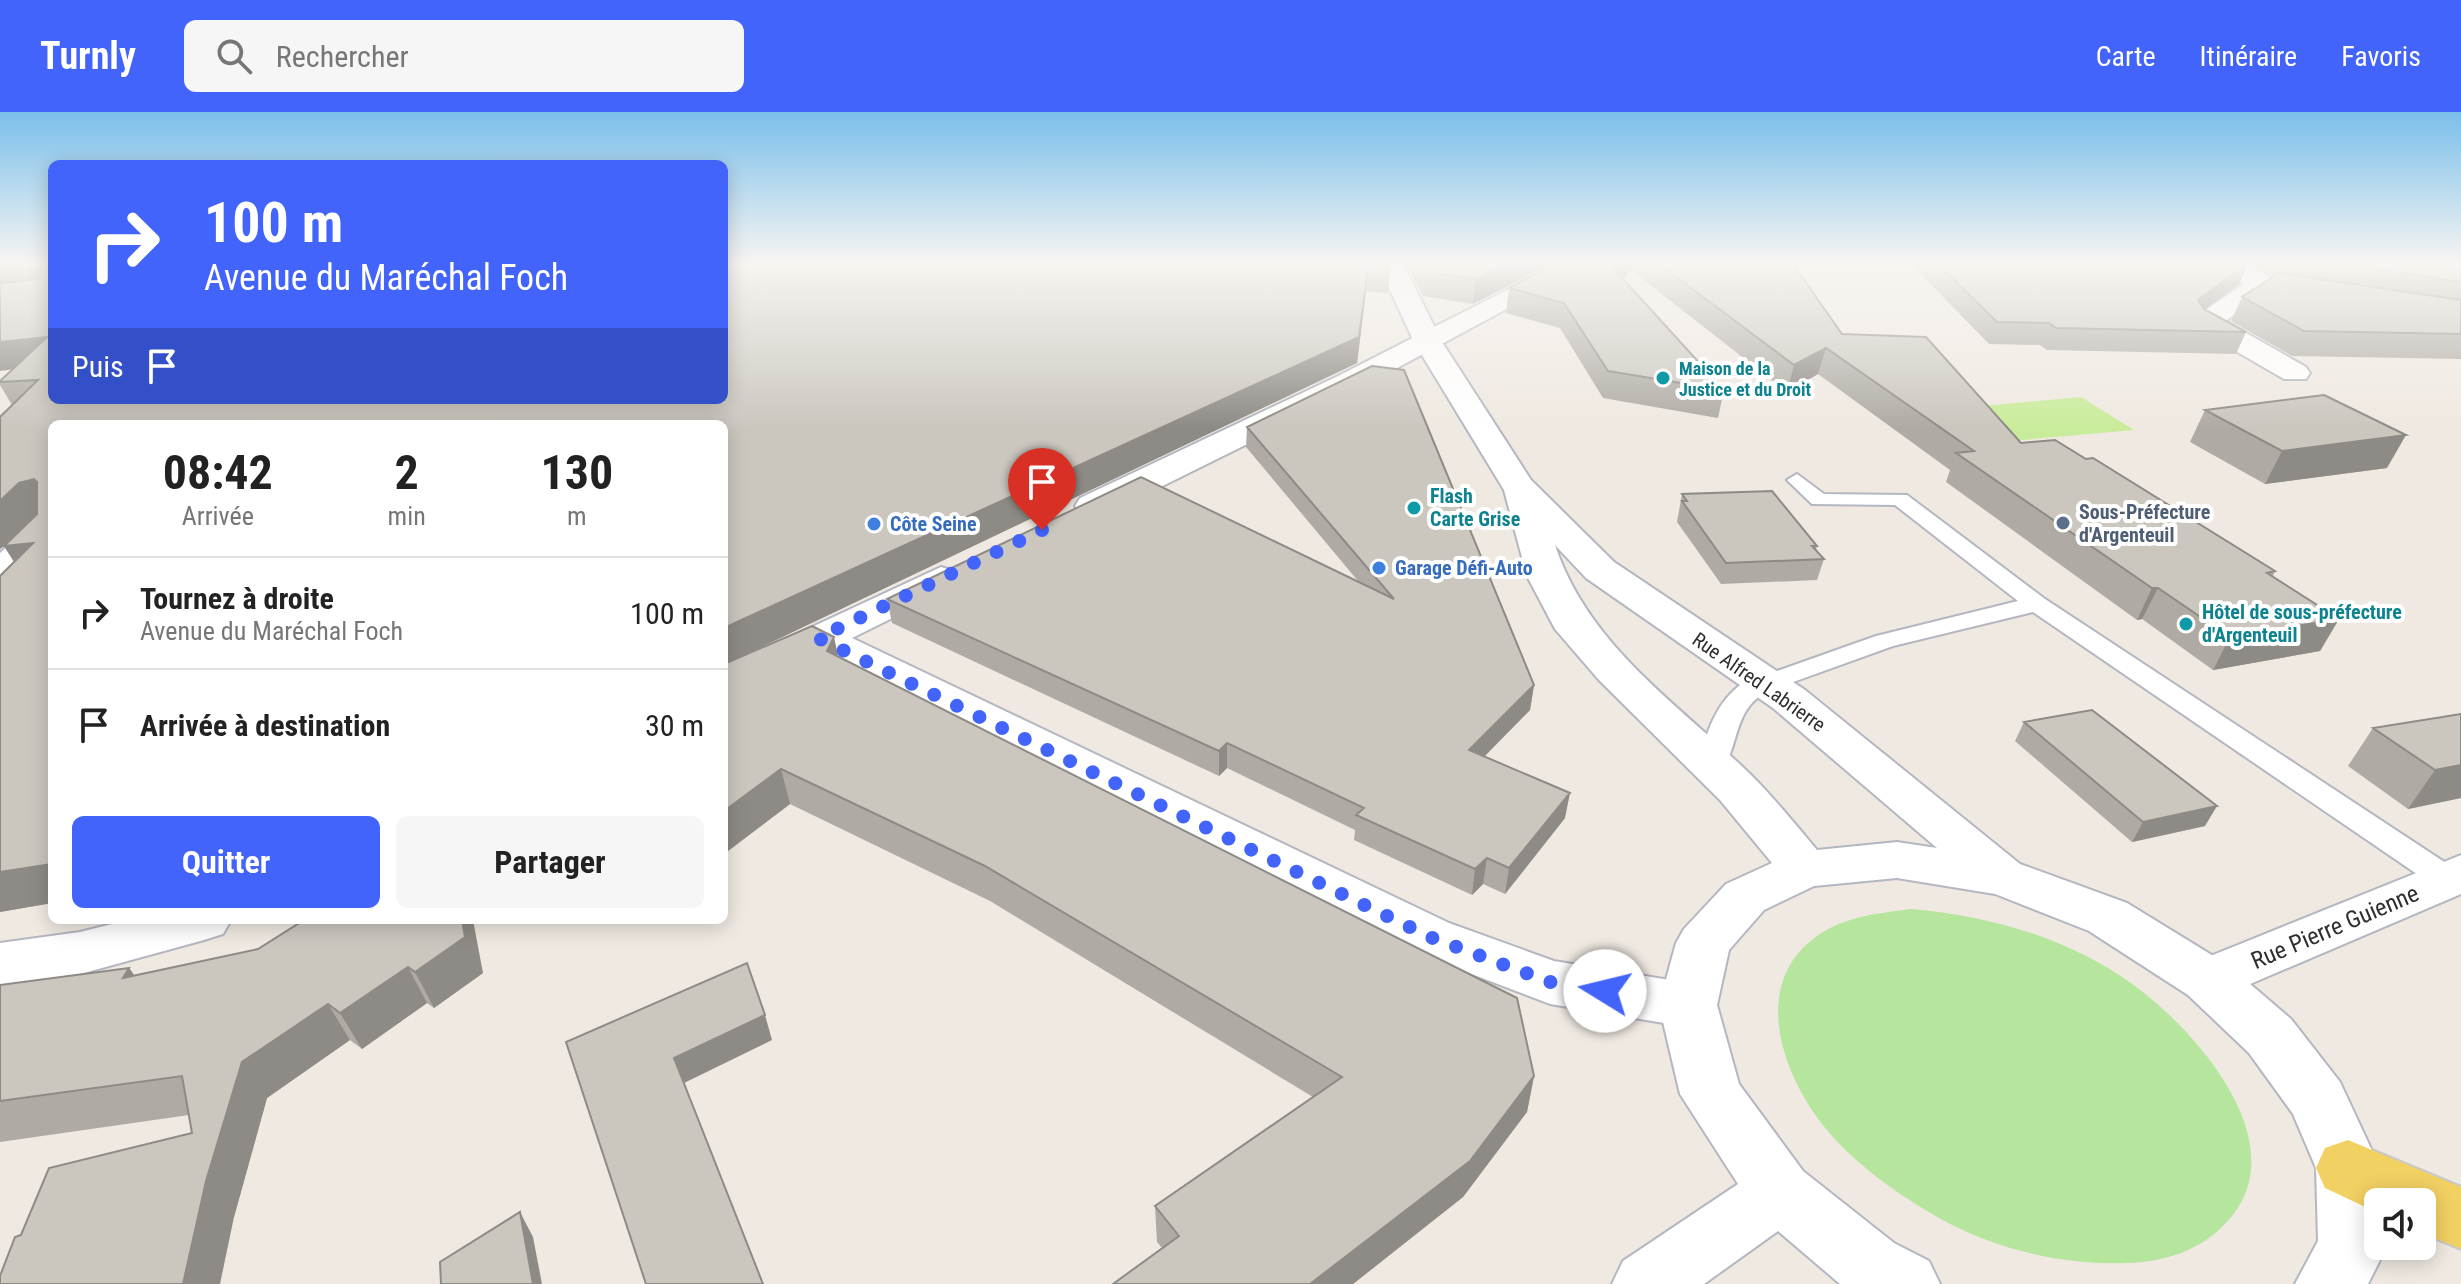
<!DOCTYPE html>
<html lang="fr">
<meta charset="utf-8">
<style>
:root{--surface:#fff;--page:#f6f6f6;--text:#222;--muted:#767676;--line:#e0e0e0;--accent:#4264fb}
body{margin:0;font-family:"Roboto Condensed",sans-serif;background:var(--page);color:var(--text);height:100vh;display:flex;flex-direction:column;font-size:30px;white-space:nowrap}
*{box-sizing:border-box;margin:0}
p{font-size:26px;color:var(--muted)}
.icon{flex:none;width:44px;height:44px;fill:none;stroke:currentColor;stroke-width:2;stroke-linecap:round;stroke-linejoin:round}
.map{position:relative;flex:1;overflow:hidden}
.sheet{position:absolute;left:48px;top:308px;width:680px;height:504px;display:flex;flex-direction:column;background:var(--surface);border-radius:12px;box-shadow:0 4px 20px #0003}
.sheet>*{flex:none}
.guide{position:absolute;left:48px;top:48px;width:680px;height:244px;border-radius:12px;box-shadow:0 4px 20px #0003;background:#4264fb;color:#fff;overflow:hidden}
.controls{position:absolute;left:2364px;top:1076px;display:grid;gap:16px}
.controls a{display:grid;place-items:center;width:72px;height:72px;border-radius:12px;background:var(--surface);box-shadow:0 4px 20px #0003;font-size:40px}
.pin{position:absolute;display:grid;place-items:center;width:68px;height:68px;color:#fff;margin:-82px -34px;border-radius:50% 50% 50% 0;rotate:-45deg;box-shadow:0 0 8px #0007}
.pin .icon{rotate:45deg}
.me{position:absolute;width:88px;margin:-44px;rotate:279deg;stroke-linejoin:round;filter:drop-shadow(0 0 6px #0008)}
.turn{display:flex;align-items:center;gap:28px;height:168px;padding:0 24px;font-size:36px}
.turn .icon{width:104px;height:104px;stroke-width:2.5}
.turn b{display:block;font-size:56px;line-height:68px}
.then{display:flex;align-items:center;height:76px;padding:0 24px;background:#0003;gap:16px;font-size:30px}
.eta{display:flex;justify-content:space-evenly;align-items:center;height:136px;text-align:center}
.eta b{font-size:48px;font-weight:700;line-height:56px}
.cta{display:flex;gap:16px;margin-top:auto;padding:16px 24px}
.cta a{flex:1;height:92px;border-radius:12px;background:var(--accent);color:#fff;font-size:32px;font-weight:700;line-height:92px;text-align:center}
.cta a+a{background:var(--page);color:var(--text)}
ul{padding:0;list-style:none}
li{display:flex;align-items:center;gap:24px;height:112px;padding:0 24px;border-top:2px solid var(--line)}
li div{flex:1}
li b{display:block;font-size:30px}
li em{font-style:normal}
header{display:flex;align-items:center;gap:48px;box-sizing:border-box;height:112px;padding:0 40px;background:var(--accent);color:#fff}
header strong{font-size:38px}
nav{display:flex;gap:44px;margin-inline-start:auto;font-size:28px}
.search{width:560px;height:72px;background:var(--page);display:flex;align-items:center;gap:20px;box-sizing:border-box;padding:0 28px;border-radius:12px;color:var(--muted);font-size:30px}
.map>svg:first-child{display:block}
.green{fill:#b6e59e}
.pitch{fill:#c9ec9a}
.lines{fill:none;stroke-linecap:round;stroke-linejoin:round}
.service-casing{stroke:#b4b7c1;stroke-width:4}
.minor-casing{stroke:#b4b7c1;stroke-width:4}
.secondary-casing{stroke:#b4b7c1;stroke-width:4}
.primary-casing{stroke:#c9c9c9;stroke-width:4}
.service{fill:#fff;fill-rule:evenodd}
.minor{fill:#fff;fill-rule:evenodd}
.secondary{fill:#fff;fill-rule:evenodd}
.primary{fill:#f2d163;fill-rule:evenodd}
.wall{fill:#afaba4}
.shaded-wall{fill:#8e8b86}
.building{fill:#cbc7bf;stroke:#8e8b86;stroke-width:2}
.route{stroke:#4264fb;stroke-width:14;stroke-dasharray:0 25.2}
.culture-dot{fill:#0f9aa8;stroke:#fff;stroke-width:3}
.service-dot{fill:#5c6f8a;stroke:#fff;stroke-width:3}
.shop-dot{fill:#3f7fe0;stroke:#fff;stroke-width:3}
.labels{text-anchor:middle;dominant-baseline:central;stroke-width:8;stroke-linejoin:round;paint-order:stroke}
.far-culture-label{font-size:18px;font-weight:bold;fill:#0d838f;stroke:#fff;text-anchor:start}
.culture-label{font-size:20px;font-weight:bold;fill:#0d838f;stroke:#fff;text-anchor:start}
.service-label{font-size:20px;font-weight:bold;fill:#4e5e75;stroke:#fff;text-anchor:start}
.shop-label{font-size:20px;font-weight:bold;fill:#366cbe;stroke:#fff;text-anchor:start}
.street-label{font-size:20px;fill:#2e2e2e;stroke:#fff}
.near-street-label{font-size:24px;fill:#2e2e2e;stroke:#fff}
</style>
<header>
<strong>Turnly</strong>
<div class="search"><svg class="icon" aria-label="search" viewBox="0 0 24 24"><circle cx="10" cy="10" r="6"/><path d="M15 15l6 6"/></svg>Rechercher</div>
<nav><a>Carte</a><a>Itinéraire</a><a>Favoris</a></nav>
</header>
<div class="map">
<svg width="2461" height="1172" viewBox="0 0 2461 1172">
<rect width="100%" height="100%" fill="#efe9e1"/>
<path class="green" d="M 1911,797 C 1991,804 2069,826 2135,874 C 2200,922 2303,1040 2221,1116 C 2196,1140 2162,1150 2127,1151 C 2063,1153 1996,1138 1939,1106 C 1899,1083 1857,1054 1827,1018 C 1781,963 1747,867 1823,820 C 1849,804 1881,801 1911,797 Z"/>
<path class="pitch" d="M 2081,285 L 2134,318 L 1988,331 L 1940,298 Z"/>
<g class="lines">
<defs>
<path id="service" d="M 1797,362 L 1824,382 L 1907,383 L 2045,487 L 2458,759 L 2461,765 L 2458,775 L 2447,778 L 2436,775 L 2033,500 L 1893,534 L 1768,579 C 1733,597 1740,631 1722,659 L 1702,659 L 1698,653 C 1706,623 1715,590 1743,571 L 1876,524 L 2018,489 L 1895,393 L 1812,392 L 1787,368 Z"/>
<path id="minor" d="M 1558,152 L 1590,152 L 1360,276 L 1106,402 L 1093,405 L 1080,402 L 1075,394 L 1080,386 L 1338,264 Z
M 2218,152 L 2248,152 L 2269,165 L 2331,175 L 2335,181 L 2331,187 L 2322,189 L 2267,181 L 2225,209 L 2306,255 L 2310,261 L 2306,267 L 2284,267 L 2196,216 L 2192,210 L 2196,204 L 2244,172 Z
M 52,400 L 52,432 L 14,470 L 0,474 L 0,441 L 39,403 Z
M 941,455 L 955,459 L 960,467 L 955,475 L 852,526 L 1449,811 L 1554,849 L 1688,871 L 1708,877 L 1717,893 L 1708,909 L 1688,915 L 1550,892 L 1411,839 L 819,543 L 739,582 L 724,586 L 724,556 Z
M 2461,743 L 2461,782 L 2208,890 L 2188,883 L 2180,868 L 2188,853 Z
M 128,808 L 231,808 L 223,822 L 204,828 L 80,862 L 0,873 L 0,831 L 80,820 Z"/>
<path id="secondary" d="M 1378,152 L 1403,152 L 1442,230 L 1531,368 L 1614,450 L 1805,578 L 2020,752 L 2127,791 L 2228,853 L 2291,907 L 2340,970 L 2380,1056 L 2383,1090 L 2378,1090 L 2378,1134 L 2386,1136 L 2368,1172 L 2295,1172 L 2318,1129 L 2316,1056 L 2293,1002 L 2249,941 L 2188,883 L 2089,819 L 1995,782 L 1897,766 L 1814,774 L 1764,798 L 1729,838 L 1717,893 L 1739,972 L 1803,1059 L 1894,1131 L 1929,1149 L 1940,1172 L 1840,1172 L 1778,1119 L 1704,1172 L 1612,1172 L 1623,1149 L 1738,1072 L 1680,982 L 1659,893 L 1676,831 L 1684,817 L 1726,772 L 1772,751 L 1720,688 L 1599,568 L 1555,517 L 1527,464 L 1504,378 L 1414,230 ZM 1555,433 L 1586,466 L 1773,596 L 1937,736 L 1897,730 L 1817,738 C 1796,713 1775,687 1752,664 C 1680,593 1588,534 1555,433 Z"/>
<path id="primary" d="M 2348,1028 L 2461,1075 L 2461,1137 L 2422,1121 L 2422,1090 L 2378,1090 L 2378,1101 L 2325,1076 L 2316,1056 L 2325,1036 Z"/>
</defs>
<use href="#service" class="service-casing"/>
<use href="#minor" class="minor-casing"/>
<use href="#secondary" class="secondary-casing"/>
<use href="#primary" class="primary-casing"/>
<use href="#service" class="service"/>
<use href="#minor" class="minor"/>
<use href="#secondary" class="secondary"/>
<use href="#primary" class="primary"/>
</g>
<path class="wall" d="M 0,152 L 52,288 L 724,288 L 724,152 L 1388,152 L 1390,157 L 1388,181 L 1366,179 L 1357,251 L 738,546 L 838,545 L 1534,964 L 1527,1000 L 1463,1085 L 1353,1172 L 1113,1172 L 1162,1136 L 1157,1130 L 1155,1094 L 1313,985 L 990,789 L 790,692 L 724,742 L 724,312 L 52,791 L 0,800 L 0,464 L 14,450 L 4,434 L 37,401 L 0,437 L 0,305 L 12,293 L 0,273 L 0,269 L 13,257 Z
M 1407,152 L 1551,152 L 1473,192 L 1423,184 Z
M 1554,152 L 1793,152 L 1842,222 L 2021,331 L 2086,347 L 2275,459 L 2273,464 L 2339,507 L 2320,539 L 2213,558 L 2142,507 L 2137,508 L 1946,370 L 1950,358 L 1818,262 L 1787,280 L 1631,158 L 1622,166 L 1724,278 L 1718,306 L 1603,286 L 1560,216 L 1506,201 L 1509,176 Z
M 1911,152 L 2248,152 L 2239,172 L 2205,198 L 2246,220 L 2236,242 L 2047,238 L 2040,233 L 1989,232 Z
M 2254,152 L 2461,152 L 2461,247 L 2292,244 L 2231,209 L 2242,185 L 2275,163 L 2270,162 Z
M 2205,298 L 2387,356 L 2265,372 L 2190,330 Z
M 1247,315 L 1534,573 L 1530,598 L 1484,645 L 1565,706 L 1505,782 L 1483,772 L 1472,783 L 1354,728 L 1355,718 L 1227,656 L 1219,664 L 892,511 L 887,487 L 1358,469 L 1246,335 Z
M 1682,382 L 1817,434 L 1816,438 L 1824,447 L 1817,468 L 1721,472 L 1677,410 Z
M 2461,602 L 2461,686 L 2408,697 L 2348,654 L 2373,616 Z
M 2024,610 L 2205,714 L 2132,730 L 2015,629 Z
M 258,837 L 483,861 L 434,896 L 427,891 L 362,937 L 350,928 L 267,986 L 234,1105 L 21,1123 L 192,1021 L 189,1003 L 0,1030 L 0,873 L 129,856 L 134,863 Z"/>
<path class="shaded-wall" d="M 0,152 L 45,152 L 52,166 L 0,177 Z
M 1506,152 L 1551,152 L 1473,192 L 1476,167 Z
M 1617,152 L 1632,152 L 1631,158 L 1609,181 L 1613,156 Z
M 2248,152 L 2239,172 L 2189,209 L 2198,188 Z
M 1368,155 L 1366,179 L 1357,251 L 724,553 L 724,516 Z
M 47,225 L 52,252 L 0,259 L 0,230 Z
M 1826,236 L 1818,262 L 1787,280 L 1794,253 Z
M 2406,323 L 2387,356 L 2265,372 L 2282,339 Z
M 34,367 L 51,397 L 37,401 L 0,437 L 0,389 L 19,371 Z
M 33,431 L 24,465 L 4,434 Z
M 2152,476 L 2158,476 L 2142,507 L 2137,508 Z
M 2339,507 L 2320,539 L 2213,558 L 2230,525 Z
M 834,525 L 841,557 L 827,539 Z
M 1534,573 L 1530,598 L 1466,663 L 1469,638 Z
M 1227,631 L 1227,656 L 1219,664 L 1219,639 Z
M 2461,653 L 2461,686 L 2408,697 L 2435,658 Z
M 781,657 L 790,692 L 724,742 L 724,699 Z
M 1570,681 L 1565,706 L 1505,782 L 1509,756 Z
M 2217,694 L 2205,714 L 2132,730 L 2143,710 Z
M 1487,746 L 1483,772 L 1472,783 L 1475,757 Z
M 52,752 L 52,791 L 0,800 L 0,760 Z
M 462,808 L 473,808 L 483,861 L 434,896 L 415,860 Z
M 408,855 L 427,891 L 362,937 L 340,901 Z
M 129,856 L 155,892 L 123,866 Z
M 328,892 L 350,928 L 267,986 L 234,1105 L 220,1172 L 183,1172 L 206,1069 L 242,950 Z
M 765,903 L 772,928 L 684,971 L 674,946 Z
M 1534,964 L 1527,1000 L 1463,1085 L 1353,1172 L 1310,1172 Z
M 520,1100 L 533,1125 L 542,1172 L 533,1172 Z"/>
<path class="building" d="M 41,152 L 52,152 L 52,288 L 724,288 L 724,152 L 1388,152 L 1390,157 L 1368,155 L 1359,225 L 724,516 L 724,312 L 52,312 L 52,752 L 0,760 L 0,464 L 33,431 L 4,434 L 37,402 L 37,370 L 34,367 L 19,371 L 0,389 L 0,305 L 38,268 L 0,270 L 0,269 L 47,225 L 0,230 L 0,172 L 39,166 Z
M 1421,152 L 1506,152 L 1476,167 L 1425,160 Z
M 1554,152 L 1617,152 L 1613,156 L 1724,278 L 1608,259 L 1564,191 L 1509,176 Z
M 1659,152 L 1793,152 L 1842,222 L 1926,225 L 2021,331 L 2055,328 L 2086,347 L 2093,346 L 2275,459 L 2267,461 L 2339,507 L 2230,525 L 2158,476 L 2152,476 L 1956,341 L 1974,339 L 1826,236 L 1794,253 Z
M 1938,152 L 2247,152 L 2198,188 L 2204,197 L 2246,220 L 2056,216 L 2049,211 L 1997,210 Z
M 2346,152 L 2461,152 L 2461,170 Z
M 2279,161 L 2461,188 L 2461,222 L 2304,219 L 2242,185 Z
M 1372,254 L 1404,258 L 1534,573 L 1469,638 L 1570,681 L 1509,756 L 1487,746 L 1475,757 L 1356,703 L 1364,696 L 1227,631 L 1219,639 L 887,487 L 1141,365 L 1394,487 L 1247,315 Z
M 2324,283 L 2406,323 L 2282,339 L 2205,298 Z
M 1772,379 L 1817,434 L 1812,434 L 1824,447 L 1726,451 L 1682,389 L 1687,389 L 1682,382 Z
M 812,514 L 834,525 L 827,539 L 1517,886 L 1534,964 L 1470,1049 L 1310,1172 L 1113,1172 L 1179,1124 L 1155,1094 L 1342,965 L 985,754 L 781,657 L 724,699 L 724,552 Z
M 2092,598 L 2217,694 L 2143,710 L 2024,610 Z
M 2461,602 L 2461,653 L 2435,658 L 2373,616 Z
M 304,808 L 462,808 L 465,825 L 415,860 L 408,855 L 340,901 L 328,892 L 242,950 L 206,1069 L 183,1172 L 0,1172 L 0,1164 L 15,1125 L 21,1123 L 49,1056 L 192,1021 L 182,964 L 0,989 L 0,873 L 129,856 L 123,866 L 258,837 Z
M 747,851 L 765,903 L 674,946 L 763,1172 L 646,1172 L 566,930 Z
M 520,1100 L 533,1172 L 441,1172 L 440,1150 Z"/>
<linearGradient id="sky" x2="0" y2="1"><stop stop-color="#7abfeb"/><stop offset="0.48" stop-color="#f8f5f2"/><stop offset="1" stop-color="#f8f5f2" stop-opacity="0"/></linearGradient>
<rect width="2461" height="316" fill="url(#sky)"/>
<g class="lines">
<path class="route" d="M 1042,418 L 818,526 L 1430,825 L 1550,870 L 1605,879"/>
</g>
<g class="culture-dot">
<circle cx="1663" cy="266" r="8"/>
<circle cx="1414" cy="396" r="8"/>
<circle cx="2186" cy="512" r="8"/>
</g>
<circle class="service-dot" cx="2063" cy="411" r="8"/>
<g class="shop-dot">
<circle cx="874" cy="412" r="8"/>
<circle cx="1379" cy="456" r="8"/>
</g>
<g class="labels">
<g class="far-culture-label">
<text x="1679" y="256">Maison de la<tspan x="1679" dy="21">Justice et du Droit</tspan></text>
</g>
<g class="culture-label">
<text x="1430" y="384">Flash<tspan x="1430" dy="23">Carte Grise</tspan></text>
<text x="2202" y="500">Hôtel de sous-préfecture<tspan x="2202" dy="23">d'Argenteuil</tspan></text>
</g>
<g class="service-label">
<text x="2079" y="400">Sous-Préfecture<tspan x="2079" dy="23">d'Argenteuil</tspan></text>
</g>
<g class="shop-label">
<text x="890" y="412">Côte Seine</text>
<text x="1395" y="456">Garage Défi-Auto</text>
</g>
<g class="street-label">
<text transform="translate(1759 570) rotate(35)">Rue Alfred Labrierre</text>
</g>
<g class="near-street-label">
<text transform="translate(2335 815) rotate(-23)">Rue Pierre Guienne</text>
</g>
</g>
</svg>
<div class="controls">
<a><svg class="icon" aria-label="sound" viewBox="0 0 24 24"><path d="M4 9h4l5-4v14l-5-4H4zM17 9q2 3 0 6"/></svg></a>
</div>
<div class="pin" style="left:1042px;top:418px;background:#d93025"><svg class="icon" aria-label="arrive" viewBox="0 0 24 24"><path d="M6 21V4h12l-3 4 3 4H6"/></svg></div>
<svg class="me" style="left:1605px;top:879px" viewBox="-20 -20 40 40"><circle r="19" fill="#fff"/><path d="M0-13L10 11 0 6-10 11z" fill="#4264fb"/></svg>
<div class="guide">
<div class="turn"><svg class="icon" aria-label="right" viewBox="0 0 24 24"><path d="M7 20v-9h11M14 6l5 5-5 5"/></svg><div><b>100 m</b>Avenue du Maréchal Foch</div></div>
<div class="then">Puis<svg class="icon" aria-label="arrive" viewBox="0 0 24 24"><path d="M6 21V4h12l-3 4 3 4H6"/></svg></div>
</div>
<section class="sheet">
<div class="eta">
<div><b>08:42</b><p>Arrivée</p></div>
<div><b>2</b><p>min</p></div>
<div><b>130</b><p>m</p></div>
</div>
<ul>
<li><svg class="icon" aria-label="right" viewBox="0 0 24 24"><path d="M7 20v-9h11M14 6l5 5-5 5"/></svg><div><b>Tournez à droite</b><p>Avenue du Maréchal Foch</p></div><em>100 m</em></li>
<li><svg class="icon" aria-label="arrive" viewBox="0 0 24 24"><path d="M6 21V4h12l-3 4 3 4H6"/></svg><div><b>Arrivée à destination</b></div><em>30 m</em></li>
</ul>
<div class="cta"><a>Quitter</a><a>Partager</a></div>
</section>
</div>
